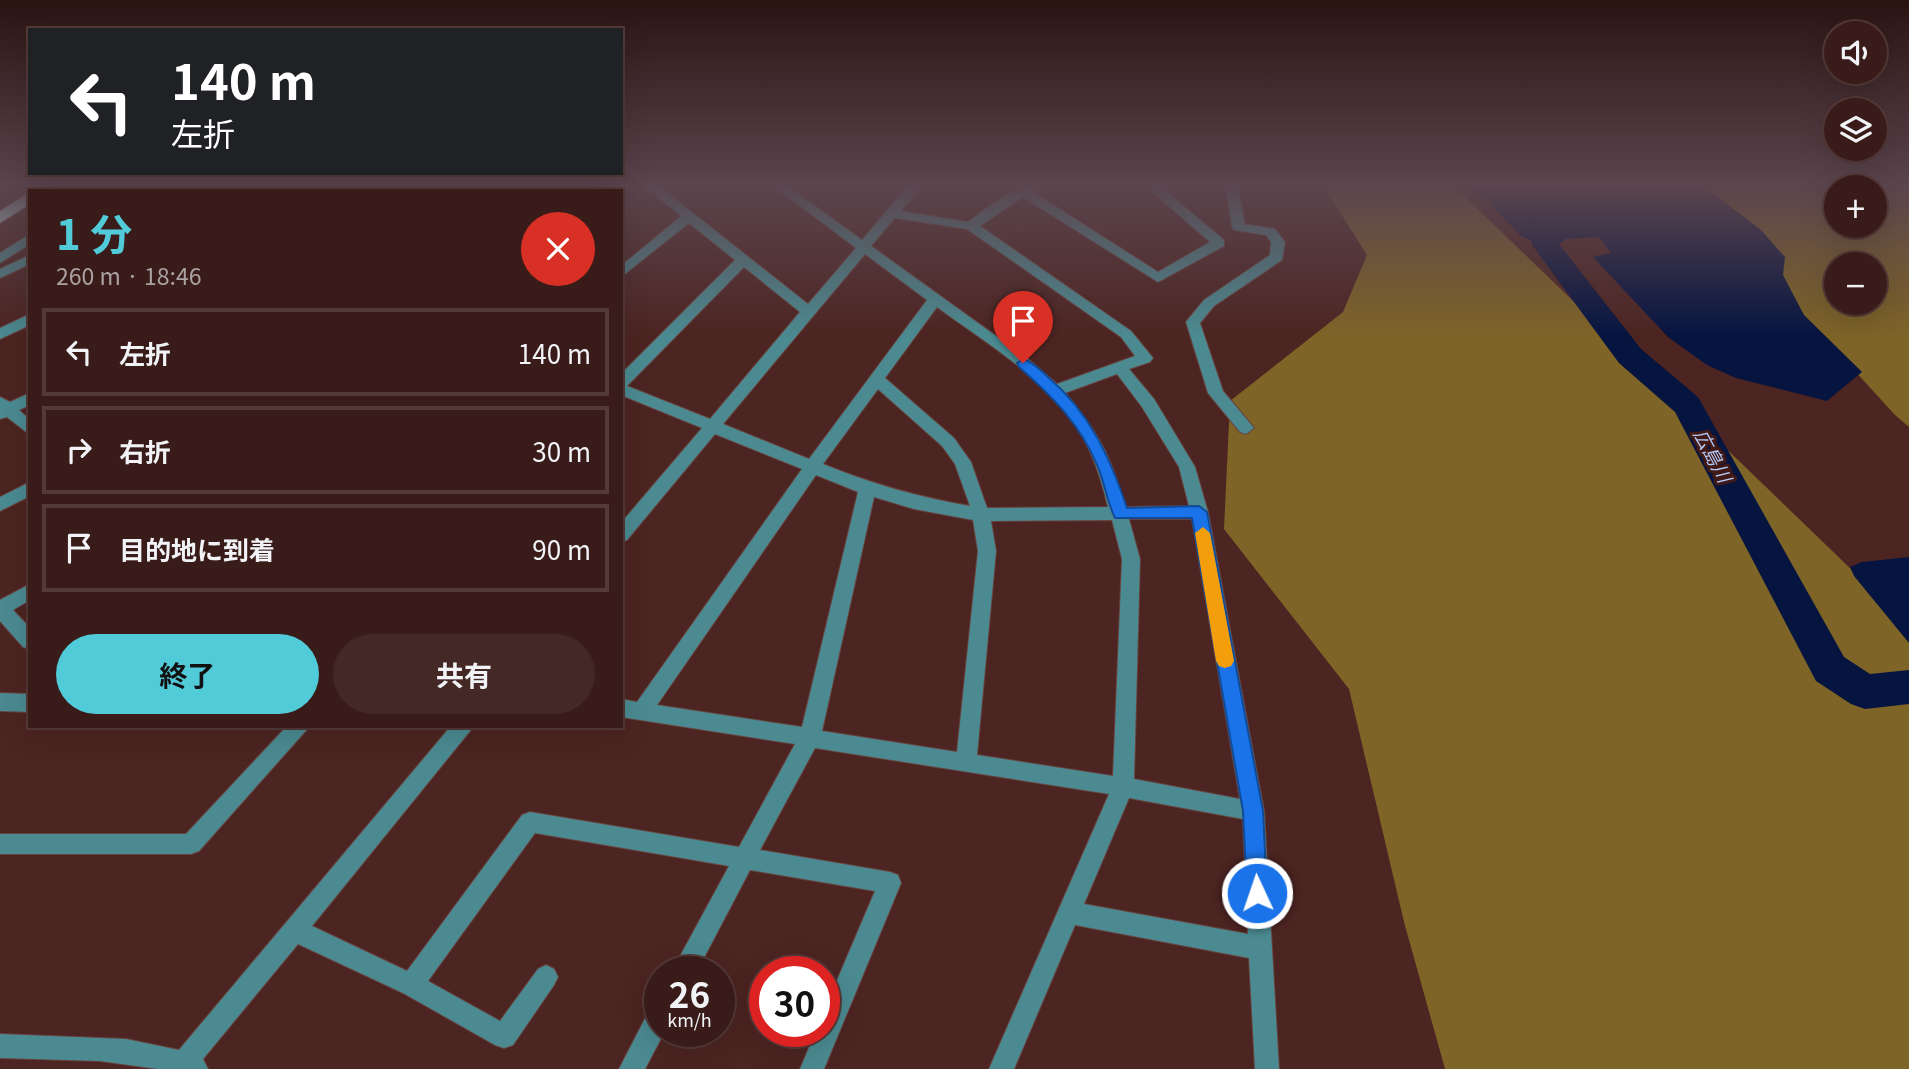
<!DOCTYPE html>
<html lang="ja">
<meta charset="utf-8">
<style>
:root{--surface:#391b19;--page:#442826;--text:#f1f3f6;--muted:#aba1a2;--line:#533938;--accent:#52cbd9}
body{margin:0;font-family:Georgia,"Noto Sans JP",serif;background:var(--page);color:var(--text);height:100vh;display:flex;flex-direction:column;font-size:26px;white-space:nowrap}
*{box-sizing:border-box;margin:0}
p{font-size:23px;color:var(--muted)}
.icon{flex:none;width:38px;height:38px;fill:none;stroke:currentColor;stroke-width:2;stroke-linecap:round;stroke-linejoin:round}
.map{position:relative;flex:1;overflow:hidden}
.panel{position:absolute;left:28px;top:189px;width:595px;height:539px;display:flex;flex-direction:column;background:var(--surface);border-radius:0px;box-shadow:0 7px 28px #0002,0 0 0 2px var(--line)}
.panel>*{flex:none}
.banner{position:absolute;left:28px;top:28px;width:595px;height:147px;border-radius:0px;box-shadow:0 7px 28px #0002,0 0 0 2px var(--line);background:#202124;color:#fff;overflow:hidden}
.controls{position:absolute;left:1824px;top:21px;display:grid;gap:14px}
.controls a{display:grid;place-items:center;width:63px;height:63px;border-radius:50%;background:var(--surface);box-shadow:0 7px 28px #0002,0 0 0 2px var(--line);font-size:35px}
.speed{position:absolute;left:644px;top:956px;display:flex;gap:14px;font-size:35px;font-weight:700;text-align:center}
.speed>*{display:grid;place-content:center;width:91px;height:91px;border-radius:50%;background:var(--surface);box-shadow:0 7px 28px #0002,0 0 0 2px var(--line);line-height:1}
.speed small{font-size:18px;font-weight:400}
.speed .limit{border:10px solid #d22;background:#fff;color:#111}
.pin{position:absolute;display:grid;place-items:center;width:60px;height:60px;color:#fff;margin:-72px -30px;border-radius:50% 50% 50% 0;rotate:-45deg;box-shadow:0 0 7px #0007}
.pin .icon{rotate:45deg}
.me{position:absolute;width:77px;margin:-38px;rotate:357deg;stroke-linejoin:round;filter:drop-shadow(0 0 5px #0008)}
.turn{display:flex;align-items:center;gap:24px;height:147px;padding:0 28px;font-size:32px}
.turn .icon{width:91px;height:91px;stroke-width:2.5}
.turn b{display:block;font-size:49px;line-height:60px}
.round{display:grid;place-items:center;flex:none;width:74px;height:74px;border-radius:37px;background:var(--page)}
.overview{display:flex;align-items:center;justify-content:space-between;height:119px;padding:0 28px}
h1{font-size:42px;font-weight:700;line-height:52px;color:var(--accent)}
.button{display:flex;gap:14px;margin-top:auto;padding:14px 28px}
.button a{flex:1;height:80px;border-radius:42px;background:var(--accent);color:#111;font-size:28px;font-weight:700;line-height:80px;text-align:center}
.button a+a{background:var(--page);color:var(--text)}
ul{padding:0;list-style:none}
li{display:flex;align-items:center;gap:21px;height:88px;margin:0 14px 10px;padding:0 14px;border:4px solid var(--line);border-radius:0px}
li div{flex:1}
li b{display:block;font-size:26px}
li em{font-style:normal}
.map>svg:first-child{display:block}
.forest{fill:#7e6426;fill-rule:evenodd}
.water{fill:#061440}
.lines{fill:none;stroke-linecap:round;stroke-linejoin:round}
.river{fill:#061440;fill-rule:evenodd}
.minor-casing{stroke:#68423f;stroke-width:2}
.highway-casing{stroke:#68423f;stroke-width:3}
.minor{fill:#4b8a91;fill-rule:evenodd}
.highway{fill:#bcf5fc;fill-rule:evenodd}
.route{fill:#1a73e8;stroke:#114b97;stroke-width:2}
.slow{fill:#f59e0b}
.labels{text-anchor:middle;dominant-baseline:central;stroke-width:6;stroke-linejoin:round;paint-order:stroke}
.water-label{font-size:19px;font-style:italic;fill:#b2c8f6;stroke:#411a17}
</style>
<div class="map">
<svg width="1909" height="1069" viewBox="0 0 1909 1069">
<rect width="100%" height="100%" fill="#4c2421"/>
<path class="forest" d="M 1324,187 L 1455,187 L 1909,625 L 1909,1069 L 1445,1069 L 1404,922 L 1349,689 L 1224,529 L 1230,401 L 1343,312 L 1367,255 Z
M 1647,187 L 1909,187 L 1909,427 L 1895,415 L 1789,299 ZM 1836,187 L 1874,187 L 1874,226 L 1836,226 ZM 1836,264 L 1874,264 L 1874,303 L 1836,303 Z"/>
<path class="water" d="M 1473,187 L 1705,187 L 1761,230 L 1785,257 L 1783,275 L 1804,315 L 1862,372 L 1827,401 L 1736,378 L 1707,365 L 1668,337 L 1593,257 L 1611,253 L 1599,237 L 1565,239 L 1562,243 L 1539,245 L 1520,235 Z
M 1909,557 L 1909,643 L 1854,576 L 1850,567 L 1862,562 Z"/>
<g class="lines">
<path class="river" d="M 1529,187 L 1555,187 L 1559,244 L 1641,349 L 1698,397 L 1844,657 L 1870,674 L 1909,670 L 1909,704 L 1865,709 L 1851,704 L 1816,681 L 1675,412 L 1619,363 L 1532,245 Z"/>
<defs>
<path id="minor" d="M 95,187 L 109,187 L 106,191 L 92,191 Z
M 113,187 L 130,187 L 135,191 L 117,191 Z
M 163,187 L 178,187 L 175,191 L 159,191 Z
M 262,187 L 277,187 L 274,191 L 259,191 Z
M 385,187 L 399,187 L 396,191 L 382,191 Z
M 501,187 L 516,187 L 513,191 L 498,191 Z
M 610,187 L 624,187 L 621,191 L 607,191 Z
M 646,187 L 660,187 L 808,304 L 856,248 L 775,187 L 789,187 L 862,240 L 907,187 L 920,187 L 901,211 L 968,222 C 991,205 1011,187 1040,187 L 1033,192 L 1158,272 L 1210,242 L 1147,187 L 1161,187 L 1224,240 L 1224,246 L 1158,282 L 1023,197 L 980,226 L 1131,331 L 1153,358 L 1150,362 L 1129,369 L 1154,399 L 1195,467 L 1208,512 L 1264,811 L 1279,1069 L 1255,1069 L 1249,958 L 1075,925 L 1014,1069 L 989,1069 L 1109,794 L 815,748 L 760,850 L 890,872 L 898,875 L 901,883 L 824,1069 L 800,1069 L 816,1031 L 824,1031 L 824,1011 L 875,891 L 750,870 L 697,971 L 672,971 L 729,866 L 535,833 L 428,981 L 500,1021 L 538,969 L 546,965 L 554,969 L 558,977 L 554,985 L 513,1045 L 504,1048 L 495,1045 L 403,993 L 298,944 L 203,1059 L 208,1069 L 158,1069 L 100,1061 L 0,1058 L 0,1034 L 126,1039 L 179,1050 L 451,726 L 474,726 L 312,926 L 407,971 L 522,815 L 530,812 L 739,847 L 795,744 L 621,717 L 621,699 L 637,702 L 802,469 L 715,434 L 627,540 L 621,542 L 621,523 L 702,428 L 621,395 L 621,374 L 735,260 L 689,223 L 621,277 L 621,266 L 681,216 ZM 895,218 L 967,229 L 1121,337 L 1135,356 L 1057,384 L 1028,359 L 871,246 ZM 865,254 L 927,300 L 809,459 L 723,424 ZM 744,267 L 800,312 L 710,419 L 627,386 ZM 937,307 C 987,344 1050,380 1082,436 C 1095,458 1102,482 1108,507 L 987,508 L 971,462 L 954,438 L 885,378 ZM 1117,374 L 1142,407 L 1179,467 L 1189,506 L 1125,507 C 1111,455 1099,434 1065,393 ZM 878,389 L 942,446 L 955,464 L 970,506 C 918,497 872,484 823,464 ZM 816,475 L 858,492 L 802,727 L 657,705 ZM 874,497 L 914,509 L 973,520 L 978,551 L 957,752 L 822,731 ZM 1129,519 L 1192,519 L 1240,799 L 1134,779 L 1140,559 ZM 1112,520 L 1122,559 L 1113,776 L 977,755 L 996,551 L 991,521 ZM 1129,798 L 1243,819 L 1248,934 L 1084,904 Z
M 1226,187 L 1238,187 L 1245,224 L 1275,229 L 1285,242 L 1282,260 L 1214,306 L 1200,323 L 1223,391 L 1254,428 L 1246,434 L 1240,432 L 1208,393 L 1186,322 L 1204,300 L 1270,255 L 1271,242 L 1266,235 L 1234,230 L 1232,227 Z
M 30,234 L 30,244 L 0,263 L 0,253 Z
M 30,255 L 30,264 L 0,278 L 0,269 Z
M 30,314 L 30,325 L 0,339 L 0,328 Z
M 30,393 L 30,405 L 19,410 L 30,420 L 30,435 L 7,417 L 0,419 L 0,397 L 10,402 Z
M 30,482 L 30,496 L 0,511 L 0,497 Z
M 30,584 L 30,600 L 13,610 L 30,628 L 30,649 L 23,647 L 0,621 L 0,600 Z
M 0,693 L 30,694 L 30,712 L 0,711 Z
M 287,726 L 310,726 L 199,851 L 191,854 L 0,854 L 0,834 L 186,834 Z
M 660,1004 L 660,1031 L 665,1031 L 645,1069 L 619,1069 L 651,1007 Z"/>
<path id="highway" d="M 30,192 L 30,204 L 0,223 L 0,211 Z"/>
</defs>
<use href="#minor" class="minor-casing"/>
<use href="#highway" class="highway-casing"/>
<use href="#minor" class="minor"/>
<use href="#highway" class="highway"/>
</g>
<linearGradient id="sky" x2="0" y2="1"><stop stop-color="#2a1412"/><stop offset="0.55" stop-color="#5b454e"/><stop offset="1" stop-color="#5b454e" stop-opacity="0"/></linearGradient>
<rect width="1909" height="337" fill="url(#sky)"/>
<path class="route" d="M 1023,359 C 1033,362 1042,371 1049,378 C 1090,413 1110,458 1127,508 L 1199,506 L 1207,512 L 1263,811 L 1267,893 L 1264,900 L 1257,903 L 1250,900 L 1247,893 L 1243,811 L 1192,518 L 1115,518 C 1107,502 1105,484 1098,467 C 1081,425 1052,396 1019,367 L 1017,363 Z"/>
<path class="slow" d="M 1203,527 L 1210,533 L 1234,661 L 1231,666 L 1225,668 L 1219,666 L 1216,661 L 1195,533 Z"/>
<g class="labels">
<g class="water-label">
<text transform="translate(1714 455) rotate(62)">広島川</text>
</g>
</g>
</svg>
<div class="controls">
<a><svg class="icon" aria-label="sound" viewBox="0 0 24 24"><path d="M4 9h4l5-4v14l-5-4H4zM17 9q2 3 0 6"/></svg></a>
<a><svg class="icon" aria-label="layers" viewBox="0 0 24 24"><path d="M12 4l9 5-9 5-9-5zM3 14l9 5 9-5"/></svg></a>
<a>+</a>
<a>−</a>
</div>
<div class="speed"><div>26<small>km/h</small></div><div class="limit">30</div></div>
<div class="pin" style="left:1023px;top:363px;background:#d93025"><svg class="icon" aria-label="arrive" viewBox="0 0 24 24"><path d="M6 21V4h12l-3 4 3 4H6"/></svg></div>
<svg class="me" style="left:1257px;top:893px" viewBox="-20 -20 40 40"><circle r="17" fill="#1a73e8" stroke="#fff" stroke-width="3"/><path d="M0-11L8 9 0 5-8 9z" fill="#fff"/></svg>
<div class="banner">
<div class="turn"><svg class="icon" aria-label="left" viewBox="0 0 24 24"><path d="M17 20v-9H6M10 6l-5 5 5 5"/></svg><div><b>140 m</b>左折</div></div>
</div>
<section class="panel">
<div class="overview"><div><h1>1 分</h1><p>260 m · 18:46</p></div><a class="round" style="background:#d93025;color:#fff"><svg class="icon" aria-label="close" viewBox="0 0 24 24"><path d="M6 6l12 12M18 6L6 18"/></svg></a></div>
<ul>
<li><svg class="icon" aria-label="left" viewBox="0 0 24 24"><path d="M17 20v-9H6M10 6l-5 5 5 5"/></svg><div><b>左折</b></div><em>140 m</em></li>
<li><svg class="icon" aria-label="right" viewBox="0 0 24 24"><path d="M7 20v-9h11M14 6l5 5-5 5"/></svg><div><b>右折</b></div><em>30 m</em></li>
<li><svg class="icon" aria-label="arrive" viewBox="0 0 24 24"><path d="M6 21V4h12l-3 4 3 4H6"/></svg><div><b>目的地に到着</b></div><em>90 m</em></li>
</ul>
<div class="button"><a>終了</a><a>共有</a></div>
</section>
</div>
